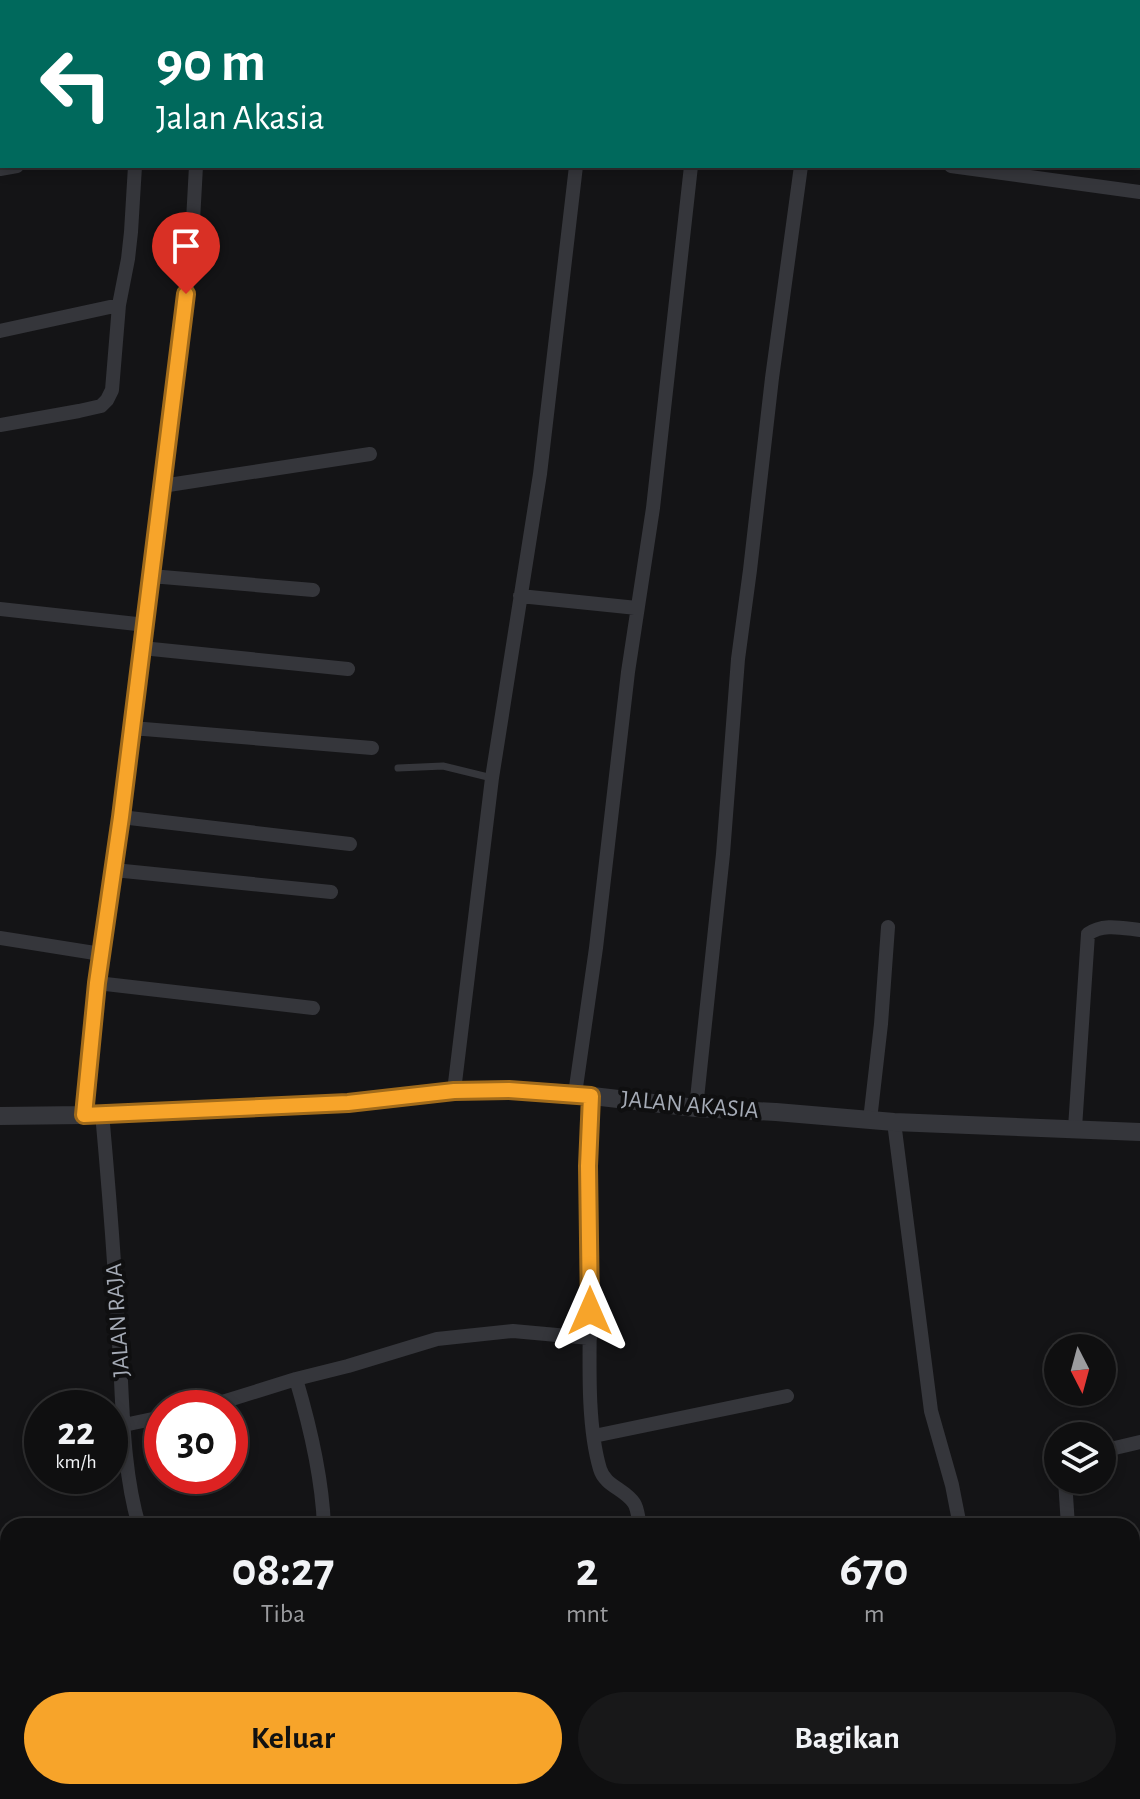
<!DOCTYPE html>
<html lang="id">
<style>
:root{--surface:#0f0f10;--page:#181819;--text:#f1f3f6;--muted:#9b9c9f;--line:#2f2f30;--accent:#f7a42a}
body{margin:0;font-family:"Alegreya Sans",sans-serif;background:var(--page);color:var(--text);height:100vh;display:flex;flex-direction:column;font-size:30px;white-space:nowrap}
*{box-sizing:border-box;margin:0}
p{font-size:26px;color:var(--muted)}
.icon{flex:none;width:44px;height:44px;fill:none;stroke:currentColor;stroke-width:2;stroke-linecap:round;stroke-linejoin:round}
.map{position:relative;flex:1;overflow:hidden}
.side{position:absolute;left:0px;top:1518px;width:1140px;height:282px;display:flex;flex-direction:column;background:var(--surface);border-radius:24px 24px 0 0;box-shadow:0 4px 12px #0003,0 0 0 2px var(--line)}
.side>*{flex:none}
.banner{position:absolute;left:0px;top:0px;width:1140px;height:168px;box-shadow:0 4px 12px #0003,0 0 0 2px var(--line);background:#00695c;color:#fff;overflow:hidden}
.needle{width:52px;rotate:174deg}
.buttons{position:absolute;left:1044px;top:1334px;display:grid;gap:16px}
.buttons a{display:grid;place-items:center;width:72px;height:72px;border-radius:50%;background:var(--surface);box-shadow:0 4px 12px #0003,0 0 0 2px var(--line);font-size:40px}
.speed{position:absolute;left:24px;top:1390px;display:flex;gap:16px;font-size:40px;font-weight:700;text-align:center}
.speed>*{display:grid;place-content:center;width:104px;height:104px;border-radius:50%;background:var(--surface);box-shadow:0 4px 12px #0003,0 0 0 2px var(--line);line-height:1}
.speed small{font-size:20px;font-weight:400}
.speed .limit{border:12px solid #d22;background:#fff;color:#111}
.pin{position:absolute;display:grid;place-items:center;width:68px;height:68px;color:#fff;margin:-82px -34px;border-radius:50% 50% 50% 0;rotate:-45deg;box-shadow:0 0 8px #0007}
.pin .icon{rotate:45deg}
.me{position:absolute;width:88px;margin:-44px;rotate:0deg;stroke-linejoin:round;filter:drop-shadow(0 0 6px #0008)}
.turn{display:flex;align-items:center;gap:28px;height:168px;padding:0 24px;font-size:36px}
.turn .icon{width:104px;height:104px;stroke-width:2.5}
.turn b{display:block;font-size:56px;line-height:68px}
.eta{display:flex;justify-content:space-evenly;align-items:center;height:136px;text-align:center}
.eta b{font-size:48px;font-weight:700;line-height:56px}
.cta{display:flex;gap:16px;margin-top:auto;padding:16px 24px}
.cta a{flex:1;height:92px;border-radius:48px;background:var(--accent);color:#111;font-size:32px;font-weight:700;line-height:92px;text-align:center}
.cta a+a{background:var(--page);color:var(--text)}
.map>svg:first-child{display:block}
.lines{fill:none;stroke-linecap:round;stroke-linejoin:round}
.service{stroke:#35363b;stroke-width:7}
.minor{stroke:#35363b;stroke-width:14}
.tertiary{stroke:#35363b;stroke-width:18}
.route-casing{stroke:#a16b1b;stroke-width:20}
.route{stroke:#f7a42a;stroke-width:14}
.labels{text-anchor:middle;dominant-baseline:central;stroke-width:8;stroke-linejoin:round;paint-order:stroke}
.street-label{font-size:24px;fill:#a5abb6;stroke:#0f0f10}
</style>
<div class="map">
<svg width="1140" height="1799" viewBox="0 0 1140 1799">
<rect width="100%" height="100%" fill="#141416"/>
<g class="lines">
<path class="service" d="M 398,768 L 443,766 L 492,778"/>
<path class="minor" d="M 204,0 L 204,2
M 358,0 L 358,2
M 710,0 L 710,2
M 566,2 L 572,0
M 587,2 L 587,0
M 816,2 L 816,0
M 951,166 L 1140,192
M 0,169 L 17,166
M 0,331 L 119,305
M 0,425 L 79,411 L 101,406 L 107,400 L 112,390 L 119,305 L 128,259 L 131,232 L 135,166
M 162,486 L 370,454
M 151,576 L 313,590
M 520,596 L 637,608
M 0,609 L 146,625
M 142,648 L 348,669
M 132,728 L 372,748
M 121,817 L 350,844
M 114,870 L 331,892
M 0,938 L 101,954
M 97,983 L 313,1008
M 454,1091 L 492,778 L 540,474 L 576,166
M 575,1094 L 596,948 L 628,672 L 653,508 L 691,166
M 591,1096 C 588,1165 590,1235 590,1304 C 590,1353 586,1422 600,1469 C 605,1486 625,1489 634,1503 C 638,1509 638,1518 640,1526
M 696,1108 L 723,854 L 738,659 L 750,570 L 772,378 L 801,166
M 102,1113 C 109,1190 115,1267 119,1344 C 123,1404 122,1468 139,1526
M 84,1115 L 97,983 L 121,817 L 135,700 L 174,403 L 192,239 L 196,166
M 870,1120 L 881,1024 L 888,927
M 894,1122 L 931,1411 L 952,1485 L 960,1526
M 1075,1128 L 1088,934 C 1103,923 1122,928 1140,930
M 296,1379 C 310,1426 322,1476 324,1526
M 203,1408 L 296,1379 L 348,1366 L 437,1339 L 513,1331 L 590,1338
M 124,1425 L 162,1417
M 594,1436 L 787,1396
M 1102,1451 L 1140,1442
M 1065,1480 L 1068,1526
M 0,1747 L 8,1744
M 1132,1776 L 1138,1774
M 243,1792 L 245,1799
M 532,1792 L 534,1799
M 669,1792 L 671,1799
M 737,1792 L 738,1799
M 805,1792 L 806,1799
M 1024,1792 L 1026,1799
M 1104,1792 L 1106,1799
M 607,1799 L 608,1793 L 610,1792
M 916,1799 L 948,1793 L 1002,1799
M 1052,1799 L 1077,1792"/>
<path class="tertiary" d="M 0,1116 L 84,1115 L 348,1103 L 454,1091 L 509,1090 L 575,1094 L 696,1108 L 776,1112 L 894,1122 L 1140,1132"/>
</g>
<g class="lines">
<defs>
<path id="route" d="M 186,294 L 121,817 L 97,983 L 84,1115 L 348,1103 L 454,1091 L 509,1090 L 591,1096 L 588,1166 L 590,1311"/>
</defs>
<use href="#route" class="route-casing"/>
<use href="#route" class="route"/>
</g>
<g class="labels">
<g class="street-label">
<text transform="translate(690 1105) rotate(5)">JALAN AKASIA</text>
<text transform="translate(118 1320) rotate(-94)">JALAN RAJA</text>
</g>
</g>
</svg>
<div class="buttons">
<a><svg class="needle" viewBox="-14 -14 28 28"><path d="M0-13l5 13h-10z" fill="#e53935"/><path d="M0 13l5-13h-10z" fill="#9b9c9f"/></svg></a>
<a><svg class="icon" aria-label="layers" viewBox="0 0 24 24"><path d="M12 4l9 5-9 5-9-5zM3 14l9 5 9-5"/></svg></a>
</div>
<div class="speed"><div>22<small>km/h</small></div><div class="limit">30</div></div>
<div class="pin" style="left:186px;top:294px;background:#d93025"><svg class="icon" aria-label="arrive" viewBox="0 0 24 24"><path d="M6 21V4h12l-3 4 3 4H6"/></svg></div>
<svg class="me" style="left:590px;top:1311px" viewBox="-20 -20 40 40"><path d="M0-17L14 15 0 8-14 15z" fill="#f7a42a" stroke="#fff" stroke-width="4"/></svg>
<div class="banner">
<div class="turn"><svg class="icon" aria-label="left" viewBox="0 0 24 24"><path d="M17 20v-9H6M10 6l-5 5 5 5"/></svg><div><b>90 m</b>Jalan Akasia</div></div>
</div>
<section class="side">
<div class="eta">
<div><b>08:27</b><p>Tiba</p></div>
<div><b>2</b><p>mnt</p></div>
<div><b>670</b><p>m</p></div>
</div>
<div class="cta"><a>Keluar</a><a>Bagikan</a></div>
</section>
</div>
